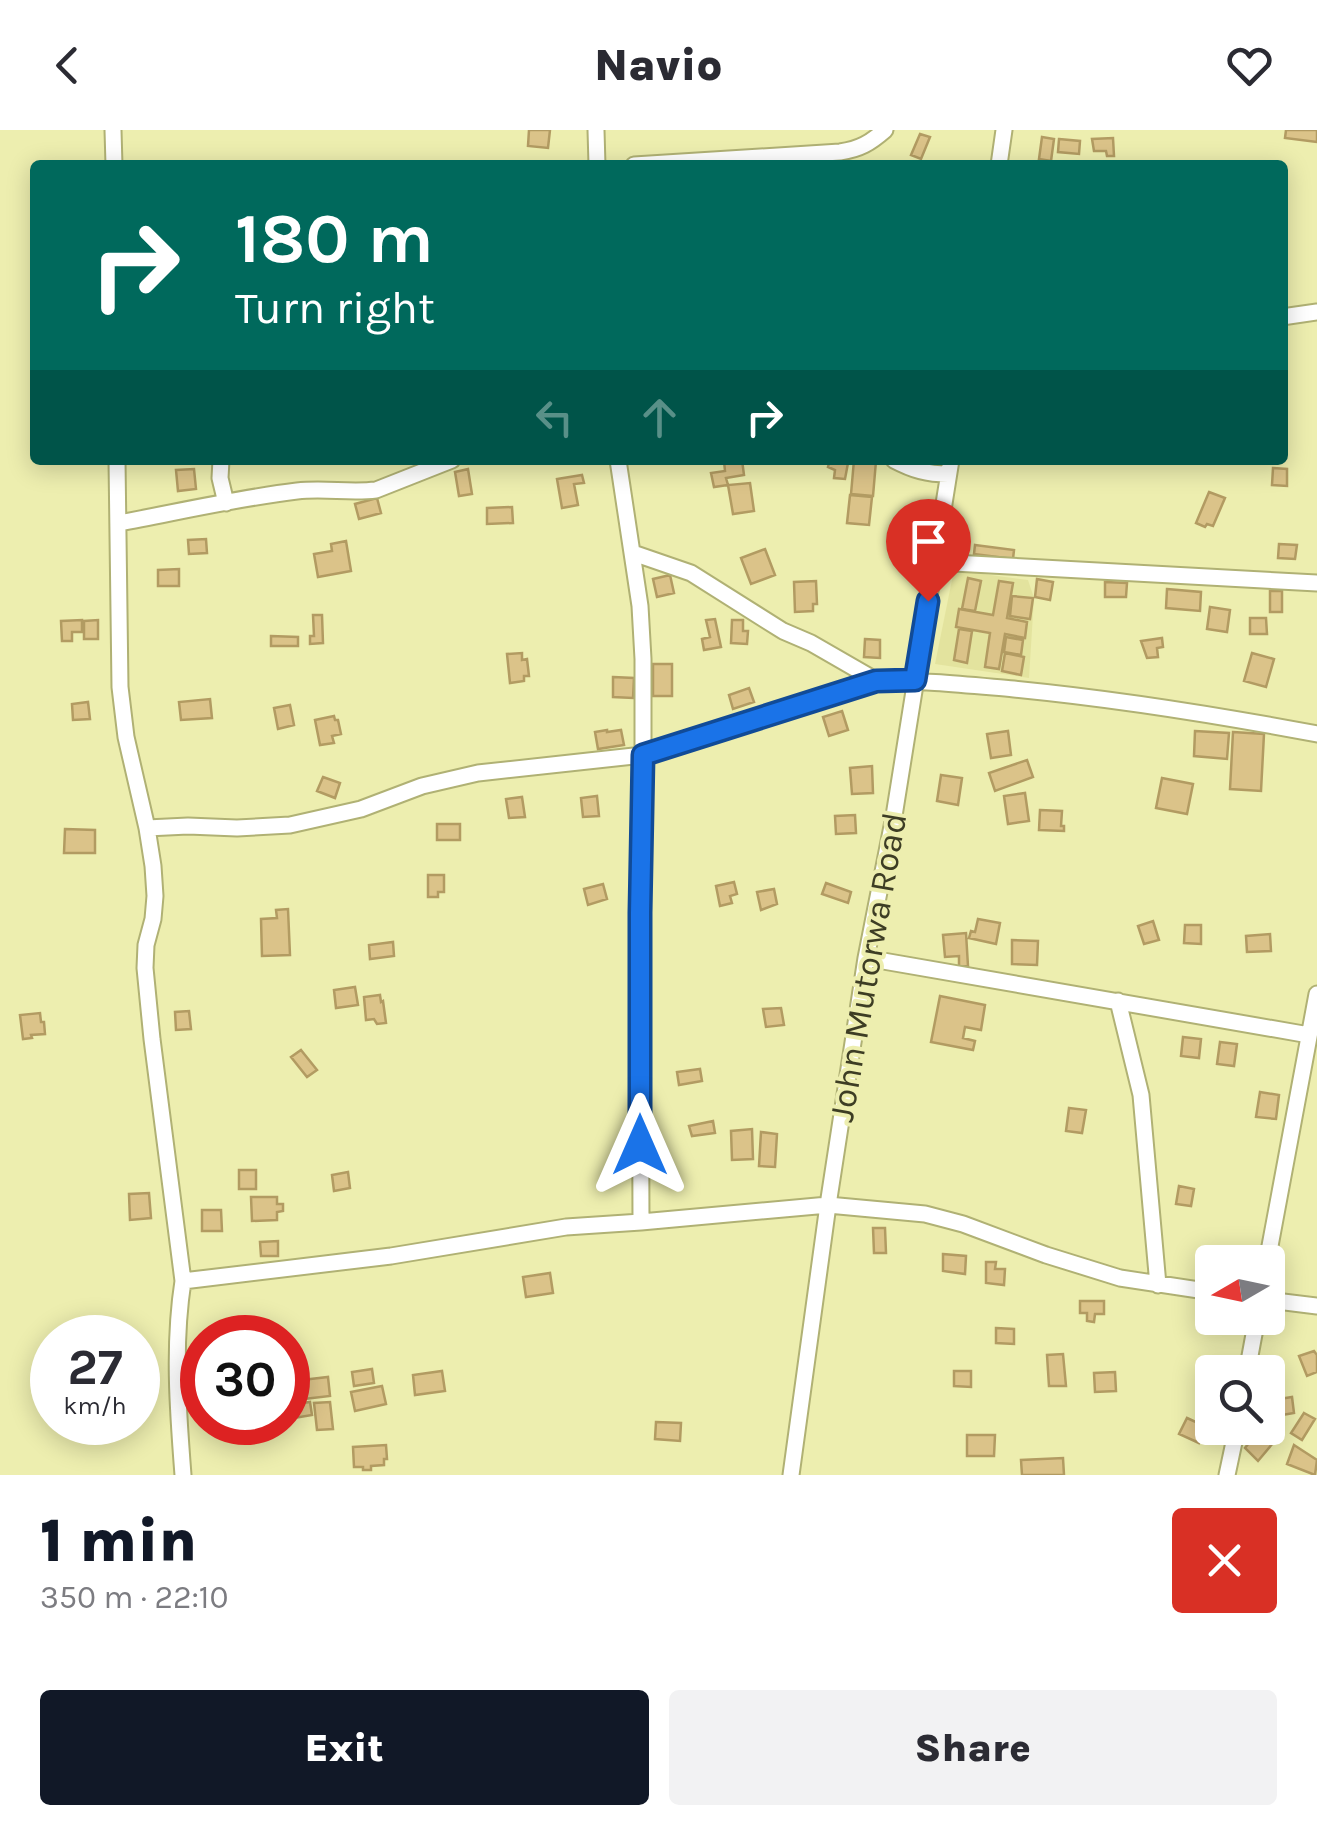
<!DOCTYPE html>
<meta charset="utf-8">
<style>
:root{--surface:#fff;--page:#f2f2f3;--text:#2b2b33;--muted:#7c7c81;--accent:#111827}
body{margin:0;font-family:Karla,sans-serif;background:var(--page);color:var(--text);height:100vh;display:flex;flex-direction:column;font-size:38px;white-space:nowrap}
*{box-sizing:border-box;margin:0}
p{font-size:32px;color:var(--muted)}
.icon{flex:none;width:55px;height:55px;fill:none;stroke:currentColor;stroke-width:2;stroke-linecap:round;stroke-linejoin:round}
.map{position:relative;height:1345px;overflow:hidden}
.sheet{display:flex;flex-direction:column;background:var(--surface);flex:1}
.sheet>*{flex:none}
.top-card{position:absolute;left:30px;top:30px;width:1258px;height:305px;border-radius:10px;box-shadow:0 5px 25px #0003;background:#00695c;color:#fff;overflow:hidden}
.needle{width:65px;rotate:261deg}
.controls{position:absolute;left:1195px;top:1115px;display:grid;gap:20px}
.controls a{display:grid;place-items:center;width:90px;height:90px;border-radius:10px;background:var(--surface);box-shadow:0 5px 25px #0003;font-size:50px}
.speed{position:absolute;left:30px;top:1185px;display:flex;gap:20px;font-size:50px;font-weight:700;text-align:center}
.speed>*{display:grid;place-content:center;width:130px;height:130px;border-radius:50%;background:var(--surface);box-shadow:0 5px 25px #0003;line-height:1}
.speed small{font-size:25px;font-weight:400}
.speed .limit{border:15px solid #d22;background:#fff;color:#111}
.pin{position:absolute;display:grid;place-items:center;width:85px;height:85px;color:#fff;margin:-102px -42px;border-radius:50% 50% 50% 0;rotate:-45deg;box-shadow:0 0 10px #0007}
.pin .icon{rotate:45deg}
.me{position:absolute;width:110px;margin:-55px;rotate:0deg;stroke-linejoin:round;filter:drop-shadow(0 0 8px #0008)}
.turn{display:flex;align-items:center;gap:35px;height:210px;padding:0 40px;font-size:45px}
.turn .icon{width:130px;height:130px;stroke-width:2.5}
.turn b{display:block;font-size:70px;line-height:85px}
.lanes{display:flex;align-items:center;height:95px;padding:0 40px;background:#0003;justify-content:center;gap:50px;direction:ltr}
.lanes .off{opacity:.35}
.round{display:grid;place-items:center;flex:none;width:105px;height:105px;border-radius:10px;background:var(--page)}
.headline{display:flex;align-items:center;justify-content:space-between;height:170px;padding:0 40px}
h1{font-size:60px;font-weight:800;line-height:75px;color:var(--accent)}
.action{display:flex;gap:20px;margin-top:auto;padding:20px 40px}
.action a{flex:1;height:115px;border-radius:10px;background:var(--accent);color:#fff;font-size:40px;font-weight:800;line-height:115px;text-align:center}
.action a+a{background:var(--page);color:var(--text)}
header{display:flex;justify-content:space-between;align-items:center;height:130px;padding:0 40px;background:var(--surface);font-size:45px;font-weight:800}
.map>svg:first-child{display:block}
.built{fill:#e3e39e}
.building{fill:#dbc389;stroke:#b29b62;stroke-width:2.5}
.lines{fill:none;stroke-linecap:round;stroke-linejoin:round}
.minor-casing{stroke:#b0b174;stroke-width:19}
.minor{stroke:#fff;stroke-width:15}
.route-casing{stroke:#114b97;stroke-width:25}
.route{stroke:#1a73e8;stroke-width:18}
.labels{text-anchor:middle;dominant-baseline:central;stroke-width:8;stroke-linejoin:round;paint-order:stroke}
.street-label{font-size:35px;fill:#3d3d24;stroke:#edeeaf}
</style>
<header><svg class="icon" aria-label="back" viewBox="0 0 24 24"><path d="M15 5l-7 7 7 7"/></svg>Navio<svg class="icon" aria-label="heart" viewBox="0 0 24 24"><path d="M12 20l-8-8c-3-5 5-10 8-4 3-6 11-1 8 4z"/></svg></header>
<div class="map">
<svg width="1317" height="1345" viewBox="0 0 1317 1345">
<rect width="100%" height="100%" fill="#edeeaf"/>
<path class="built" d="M 954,440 L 1028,450 L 1034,468 L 1029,548 L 935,534 Z"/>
<path class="building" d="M 529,0 L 550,0 L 548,18 L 528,16 Z
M 1286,0 L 1317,0 L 1317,12 L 1285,8 Z
M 920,4 L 930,7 L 921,29 L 911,25 Z
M 1042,7 L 1054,9 L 1051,31 L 1039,29 Z
M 1113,8 L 1114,26 L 1107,26 L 1106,21 L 1094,21 L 1092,9 Z
M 1059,9 L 1080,11 L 1079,24 L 1058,22 Z
M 729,330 L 742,330 L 744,345 L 726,348 L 728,355 L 714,357 L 711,343 L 725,341 L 724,331 Z
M 830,330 L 848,333 L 845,349 L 834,348 L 835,340 L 828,337 Z
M 854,330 L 876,331 L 873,366 L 851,364 Z
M 1273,338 L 1287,339 L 1287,356 L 1272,355 Z
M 194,339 L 196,359 L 178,361 L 176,340 Z
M 468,339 L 472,364 L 459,366 L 455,342 Z
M 582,345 L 584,353 L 574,354 L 578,375 L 562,378 L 557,349 Z
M 750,353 L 754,381 L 733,384 L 728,355 Z
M 1209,362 L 1225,368 L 1213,396 L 1207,394 L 1205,397 L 1196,393 Z
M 850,365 L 872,367 L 869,395 L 847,393 Z
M 377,368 L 381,383 L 359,389 L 355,374 Z
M 512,377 L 513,393 L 487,394 L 487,378 Z
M 206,409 L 207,423 L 189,424 L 188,410 Z
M 346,411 L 351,441 L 318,447 L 314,424 L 332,421 L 331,414 Z
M 1279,414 L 1297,415 L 1295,429 L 1278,428 Z
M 975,415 L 1014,420 L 1013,429 L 974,424 Z
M 765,419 L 775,445 L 751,454 L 741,428 Z
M 179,439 L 179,456 L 158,456 L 158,440 Z
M 670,445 L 674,463 L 657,467 L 653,449 Z
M 968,448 L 981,451 L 975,481 L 962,479 Z
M 1037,449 L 1053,452 L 1050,470 L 1035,467 Z
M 816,451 L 817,474 L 813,474 L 813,481 L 795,482 L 794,452 Z
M 999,451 L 1013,453 L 1007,488 L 1027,492 L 1025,508 L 1005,504 L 999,539 L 985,537 L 990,503 L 956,497 L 959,479 L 993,485 Z
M 1105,452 L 1127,453 L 1126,467 L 1105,467 Z
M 1167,459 L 1201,462 L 1200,481 L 1166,478 Z
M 1270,461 L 1282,461 L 1282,482 L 1270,482 Z
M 1012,466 L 1033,468 L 1030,489 L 1010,486 Z
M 1210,477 L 1230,480 L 1227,502 L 1207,499 Z
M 313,485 L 322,485 L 323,513 L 310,514 L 310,506 L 314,506 Z
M 1250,488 L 1266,488 L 1267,504 L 1250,504 Z
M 715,489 L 721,517 L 704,520 L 702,509 L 710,507 L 706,490 Z
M 82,490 L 82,502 L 72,502 L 72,511 L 62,511 L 61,491 Z
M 98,490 L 98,509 L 84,509 L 84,491 Z
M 732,490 L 743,490 L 743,501 L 748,501 L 747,514 L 731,513 Z
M 959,499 L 972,501 L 967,533 L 954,530 Z
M 271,506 L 298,507 L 298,516 L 271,516 Z
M 1006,507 L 1023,510 L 1021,525 L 1004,522 Z
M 1162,508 L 1163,517 L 1157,518 L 1158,527 L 1147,528 L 1141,511 Z
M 865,509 L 880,510 L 880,528 L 864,527 Z
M 522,523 L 522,530 L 527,529 L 529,546 L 524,546 L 524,551 L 510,553 L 507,524 Z
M 1005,523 L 1024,527 L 1021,545 L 1002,541 Z
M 1252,523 L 1274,529 L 1266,557 L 1244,551 Z
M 653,534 L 672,534 L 672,566 L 653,566 Z
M 613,547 L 634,548 L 633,568 L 613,567 Z
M 749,558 L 754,572 L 733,579 L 729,565 Z
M 210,569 L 212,588 L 181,590 L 179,572 Z
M 88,572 L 90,589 L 73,590 L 72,574 Z
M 290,575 L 294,595 L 278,599 L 274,578 Z
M 842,581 L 848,600 L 829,606 L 823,587 Z
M 334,586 L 335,590 L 338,590 L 341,604 L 332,606 L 334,613 L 320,615 L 315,590 Z
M 607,600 L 607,602 L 621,600 L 624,615 L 598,619 L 595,602 Z
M 1008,601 L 1011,625 L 991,628 L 987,604 Z
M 1195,601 L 1229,603 L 1227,629 L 1194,626 Z
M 1233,602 L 1264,604 L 1261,661 L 1230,659 Z
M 1027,630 L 1033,647 L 995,661 L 989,643 Z
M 872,636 L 873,663 L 852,664 L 850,638 Z
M 941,645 L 962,648 L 958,675 L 937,671 Z
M 323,647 L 340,653 L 335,668 L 317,661 Z
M 1162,648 L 1193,654 L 1187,684 L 1156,678 Z
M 1025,663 L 1029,691 L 1008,694 L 1004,666 Z
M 597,666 L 599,686 L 583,687 L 581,668 Z
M 522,667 L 525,687 L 509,688 L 506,669 Z
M 1040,680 L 1062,681 L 1061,696 L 1064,696 L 1064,701 L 1039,700 Z
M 855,685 L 856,703 L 836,704 L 835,686 Z
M 437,694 L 460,694 L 460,710 L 437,710 Z
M 65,699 L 95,700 L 95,723 L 64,723 Z
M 428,745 L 444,745 L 444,762 L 438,762 L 438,767 L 428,767 Z
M 734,752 L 737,764 L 730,766 L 732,773 L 720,776 L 716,756 Z
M 826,753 L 851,762 L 848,773 L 822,764 Z
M 603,754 L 607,769 L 588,775 L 584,759 Z
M 774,759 L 777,774 L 761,780 L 757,762 Z
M 288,779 L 290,825 L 262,826 L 261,789 L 277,788 L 276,780 Z
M 978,789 L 1000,793 L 996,814 L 969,808 L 971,801 L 975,802 Z
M 1153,791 L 1159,810 L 1144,814 L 1138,796 Z
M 1185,795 L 1201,795 L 1201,814 L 1184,813 Z
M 966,803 L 968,836 L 959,837 L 959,826 L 945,827 L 943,805 Z
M 1270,804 L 1271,821 L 1247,822 L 1246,806 Z
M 1012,810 L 1038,811 L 1037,835 L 1012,834 Z
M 393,812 L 394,826 L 370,829 L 369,815 Z
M 355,857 L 358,875 L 336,878 L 334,860 Z
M 380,865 L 381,872 L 383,871 L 386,893 L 377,894 L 374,889 L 366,890 L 364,867 Z
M 940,866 L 985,875 L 981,900 L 965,897 L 963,908 L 975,911 L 973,920 L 931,912 Z
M 781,878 L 784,895 L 766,897 L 763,879 Z
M 189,881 L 191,899 L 176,900 L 175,882 Z
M 40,883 L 41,892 L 44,892 L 45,904 L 31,905 L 32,908 L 23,909 L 20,885 Z
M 1183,907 L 1201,909 L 1199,928 L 1181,926 Z
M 1220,912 L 1237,914 L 1234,936 L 1217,934 Z
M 301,920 L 317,940 L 307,947 L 291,927 Z
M 700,939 L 702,951 L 679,955 L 677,942 Z
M 1260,962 L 1279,965 L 1276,989 L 1256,987 Z
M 1069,978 L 1086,980 L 1082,1003 L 1066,1001 Z
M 713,991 L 715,1003 L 692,1006 L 689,996 Z
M 752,999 L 753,1029 L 732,1030 L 731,1001 Z
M 761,1002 L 777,1004 L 775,1037 L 759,1036 Z
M 239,1040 L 256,1040 L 256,1059 L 239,1059 Z
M 348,1042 L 350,1058 L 334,1061 L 332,1045 Z
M 1179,1056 L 1194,1059 L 1191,1076 L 1176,1074 Z
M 149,1063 L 151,1088 L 130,1090 L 129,1064 Z
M 251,1067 L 277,1067 L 277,1074 L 283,1074 L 283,1081 L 277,1082 L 277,1090 L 252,1091 Z
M 202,1080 L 221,1080 L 222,1101 L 202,1101 Z
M 873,1098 L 885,1098 L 886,1123 L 874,1123 Z
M 278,1111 L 278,1126 L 261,1126 L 260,1112 Z
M 943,1124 L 966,1126 L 965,1144 L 943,1141 Z
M 986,1132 L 996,1132 L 995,1139 L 1005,1139 L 1004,1155 L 986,1153 Z
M 550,1143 L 553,1163 L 526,1167 L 523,1147 Z
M 1080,1171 L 1104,1171 L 1104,1184 L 1095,1184 L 1094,1192 L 1087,1191 L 1087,1183 L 1080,1183 Z
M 996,1198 L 1014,1199 L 1014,1214 L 996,1213 Z
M 1314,1221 L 1317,1225 L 1317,1242 L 1307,1246 L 1299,1226 Z
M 1063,1224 L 1066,1256 L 1049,1256 L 1047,1225 Z
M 372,1239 L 374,1253 L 354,1256 L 352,1242 Z
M 442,1241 L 445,1261 L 415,1265 L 413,1245 Z
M 954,1241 L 971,1241 L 971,1257 L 954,1256 Z
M 1115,1242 L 1116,1261 L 1095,1262 L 1094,1243 Z
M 328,1247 L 330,1266 L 295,1270 L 293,1251 Z
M 382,1256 L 386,1274 L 355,1281 L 351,1262 Z
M 1292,1267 L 1294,1283 L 1276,1286 L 1273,1270 Z
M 310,1272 L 312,1285 L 288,1289 L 288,1275 Z
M 330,1272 L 333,1299 L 317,1300 L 314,1273 Z
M 1304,1283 L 1315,1289 L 1302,1310 L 1291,1303 Z
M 1187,1288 L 1207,1297 L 1199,1313 L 1179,1304 Z
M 656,1292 L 681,1293 L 680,1311 L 655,1309 Z
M 1256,1304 L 1273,1313 L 1258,1331 L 1245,1318 Z
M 967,1305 L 995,1305 L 994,1326 L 967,1326 Z
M 386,1315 L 387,1329 L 384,1329 L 384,1335 L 371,1336 L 371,1340 L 363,1340 L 363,1337 L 354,1337 L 353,1317 Z
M 1294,1315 L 1317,1330 L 1315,1345 L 1287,1334 Z
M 1063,1328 L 1064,1345 L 1022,1345 L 1021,1330 Z"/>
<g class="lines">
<defs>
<path id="minor" d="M 113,0 L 114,35
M 596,0 L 597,35
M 634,35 L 840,22 C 860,19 870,13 885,0
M 999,35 L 1004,0
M 1282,187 L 1317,182
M 117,330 L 120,557 L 126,607 L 147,698 L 153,736 L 155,766 L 153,789 L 146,815 L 145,838 L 152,909 L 183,1151 C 173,1215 178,1281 183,1345
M 221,330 L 220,348 L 226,373
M 618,330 L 640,476 L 643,529 L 643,625 L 640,783 L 641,1092
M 894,330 C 913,340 927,344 948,344
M 119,393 C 178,382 238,368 297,361 C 324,358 350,363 376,360 L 452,330
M 633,423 L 691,443 L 783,501 L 811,513 L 877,551
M 935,432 L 1317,453
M 147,698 L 188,696 L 237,698 L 290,695 L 361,679 L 422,656 L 478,643 L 643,625 L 877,551 C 923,550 968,555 1014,559 C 1116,569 1217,585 1317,604
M 866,828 L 1309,905
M 1118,871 L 1141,965 L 1158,1155
M 1267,1132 L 1317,864
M 183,1151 L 391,1126 L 566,1097 L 641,1092 L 828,1075 L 925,1084 L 963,1094 L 1046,1125 L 1120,1148 L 1212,1162
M 1268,1170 L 1317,1176
M 1247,1242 L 1257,1188
M 791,1345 L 828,1075 L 866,828 L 894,686 L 951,330
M 1227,1345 L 1237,1298"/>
</defs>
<use href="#minor" class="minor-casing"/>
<use href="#minor" class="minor"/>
</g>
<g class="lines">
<defs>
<path id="route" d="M 640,1015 L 640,783 L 643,625 L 876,551 L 915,550 L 928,471"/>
</defs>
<use href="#route" class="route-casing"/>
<use href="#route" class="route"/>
</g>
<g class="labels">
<g class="street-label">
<text transform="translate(868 837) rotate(-80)">John Mutorwa Road</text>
</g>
</g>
</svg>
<div class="controls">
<a><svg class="needle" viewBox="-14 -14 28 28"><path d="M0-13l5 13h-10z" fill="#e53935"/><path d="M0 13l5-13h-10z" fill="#7c7c81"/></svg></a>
<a><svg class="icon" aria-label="search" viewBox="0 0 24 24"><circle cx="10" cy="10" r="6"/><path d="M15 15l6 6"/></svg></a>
</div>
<div class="speed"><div>27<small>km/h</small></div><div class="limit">30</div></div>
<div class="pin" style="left:928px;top:471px;background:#d93025"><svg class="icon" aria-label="arrive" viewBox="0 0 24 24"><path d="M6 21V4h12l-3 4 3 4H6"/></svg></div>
<svg class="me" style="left:640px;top:1015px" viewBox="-20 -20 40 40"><path d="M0-17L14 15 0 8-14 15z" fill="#1a73e8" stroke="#fff" stroke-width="4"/></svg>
<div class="top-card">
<div class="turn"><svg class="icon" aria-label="right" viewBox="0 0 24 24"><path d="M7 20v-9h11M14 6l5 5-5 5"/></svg><div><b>180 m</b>Turn right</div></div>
<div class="lanes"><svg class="icon off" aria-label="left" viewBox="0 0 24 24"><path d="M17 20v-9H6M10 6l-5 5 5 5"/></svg><svg class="icon off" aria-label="ahead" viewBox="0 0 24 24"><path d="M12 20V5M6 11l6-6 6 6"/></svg><svg class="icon" aria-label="right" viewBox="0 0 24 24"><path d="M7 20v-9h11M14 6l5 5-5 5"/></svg></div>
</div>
</div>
<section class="sheet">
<div class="headline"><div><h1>1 min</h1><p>350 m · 22:10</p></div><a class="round" style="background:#d93025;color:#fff"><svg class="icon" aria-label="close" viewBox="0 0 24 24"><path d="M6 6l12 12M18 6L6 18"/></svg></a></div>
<div class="action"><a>Exit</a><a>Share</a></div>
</section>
